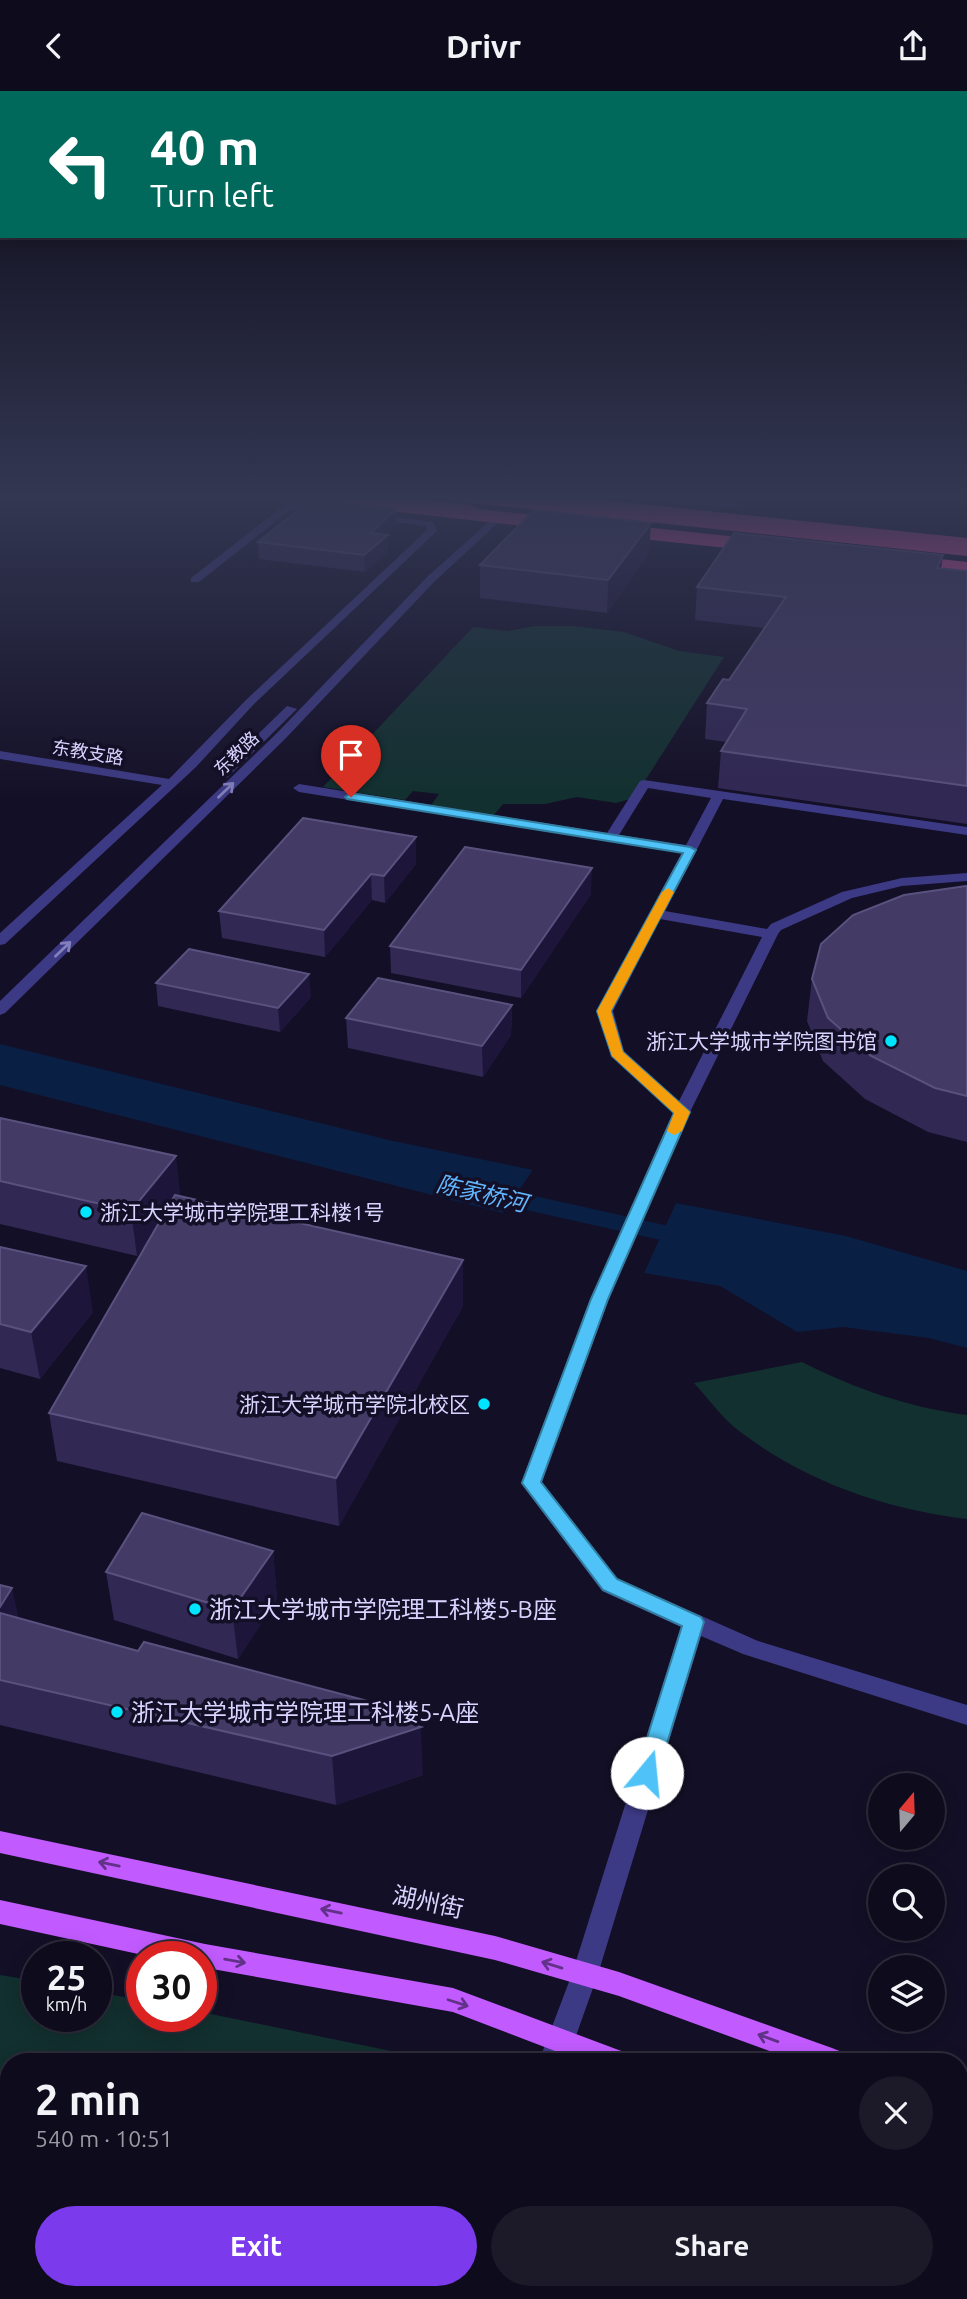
<!DOCTYPE html>
<meta charset="utf-8">
<style>
:root{--surface:#0e0b1c;--page:#1c1929;--text:#f1f3f6;--muted:#9b9ba3;--line:#2e2b3b;--accent:#7c3aed}
body{margin:0;font-family:Ubuntu,"Noto Sans SC",sans-serif;background:var(--page);color:var(--text);height:100vh;display:flex;flex-direction:column;font-size:26px;white-space:nowrap}
*{box-sizing:border-box;margin:0}
p{font-size:23px;color:var(--muted)}
.icon{flex:none;width:38px;height:38px;fill:none;stroke:currentColor;stroke-width:2;stroke-linecap:round;stroke-linejoin:round}
.map{position:relative;flex:1;overflow:hidden}
.panel{position:absolute;left:0px;top:1962px;width:968px;height:247px;display:flex;flex-direction:column;background:var(--surface);border-radius:28px 28px 0 0;box-shadow:0 4px 18px #0003,0 0 0 2px var(--line)}
.panel>*{flex:none}
.hud{position:absolute;left:0px;top:0px;width:968px;height:147px;box-shadow:0 4px 18px #0003,0 0 0 2px var(--line);background:#00695c;color:#fff;overflow:hidden}
.needle{width:46px;rotate:19deg}
.controls{position:absolute;left:868px;top:1682px;display:grid;gap:14px}
.controls a{display:grid;place-items:center;width:77px;height:77px;border-radius:50%;background:var(--surface);box-shadow:0 4px 18px #0003,0 0 0 2px var(--line);font-size:35px}
.speed{position:absolute;left:21px;top:1850px;display:flex;gap:14px;font-size:35px;font-weight:700;text-align:center}
.speed>*{display:grid;place-content:center;width:91px;height:91px;border-radius:50%;background:var(--surface);box-shadow:0 4px 18px #0003,0 0 0 2px var(--line);line-height:1}
.speed small{font-size:18px;font-weight:400}
.speed .limit{border:10px solid #d22;background:#fff;color:#111}
.pin{position:absolute;display:grid;place-items:center;width:60px;height:60px;color:#fff;margin:-72px -30px;border-radius:50% 50% 50% 0;rotate:-45deg;box-shadow:0 0 7px #0007}
.pin .icon{rotate:45deg}
.me{position:absolute;width:77px;margin:-38px;rotate:17deg;stroke-linejoin:round;filter:drop-shadow(0 0 5px #0008)}
.turn{display:flex;align-items:center;gap:24px;height:147px;padding:0 35px;font-size:32px}
.turn .icon{width:91px;height:91px;stroke-width:2.5}
.turn b{display:block;font-size:49px;line-height:60px}
.round{display:grid;place-items:center;flex:none;width:74px;height:74px;border-radius:37px;background:var(--page)}
.summary{display:flex;align-items:center;justify-content:space-between;height:119px;padding:0 35px}
h1{font-size:42px;font-weight:700;line-height:52px}
.cta{display:flex;gap:14px;margin-top:auto;padding:14px 35px}
.cta a{flex:1;height:80px;border-radius:42px;background:var(--accent);color:#fff;font-size:28px;font-weight:700;line-height:80px;text-align:center}
.cta a+a{background:var(--page);color:var(--text)}
header{display:flex;justify-content:space-between;align-items:center;height:91px;padding:0 35px;background:var(--surface);font-size:32px;font-weight:700}
.map>svg:first-child{display:block}
.green{fill:#12302f}
.water{fill:#0a1f44}
.lines{fill:none;stroke-linecap:round;stroke-linejoin:round}
.canal{fill:#0a1f44;fill-rule:evenodd}
.minor{fill:#3d3a85;fill-rule:evenodd}
.major{fill:#c25bff;fill-rule:evenodd}
.highway{fill:#ff4fa3;fill-rule:evenodd}
.highway-bridge{stroke:#ff4fa3;stroke-width:12}
.wall{fill:#312854}
.shaded-wall{fill:#1d163a}
.building{fill:#433a66;stroke:#5a527e;stroke-width:2}
.oneway{stroke:#837fbc}
.oneway2{stroke:#623188}
.route{fill:#4fc3f7;stroke:#337fa1;stroke-width:2}
.slow{fill:#f59e0b}
.poi-dot{fill:#00e5ff;stroke:#130f26;stroke-width:2.5}
.labels{text-anchor:middle;dominant-baseline:central;stroke-width:7;stroke-linejoin:round;paint-order:stroke}
.far-street-label{font-size:18px;fill:#d9d4ff;stroke:#130f26}
.poi-label{font-size:21px;fill:#d9d4ff;stroke:#130f26;text-anchor:end}
.water-label{font-size:23px;font-style:italic;fill:#62b6ff;stroke:#130f26}
.near-poi-label{font-size:24px;fill:#d9d4ff;stroke:#130f26;text-anchor:start}
.near-street-label{font-size:24px;fill:#d9d4ff;stroke:#130f26}
</style>
<header><svg class="icon" aria-label="back" viewBox="0 0 24 24"><path d="M15 5l-7 7 7 7"/></svg>Drivr<svg class="icon" aria-label="share" viewBox="0 0 24 24"><path d="M12 15V3M7 8l5-5 5 5M5 13v7h14v-7"/></svg></header>
<div class="map">
<svg width="967" height="2208" viewBox="0 0 967 2208">
<rect width="100%" height="100%" fill="#130f26"/>
<path class="green" d="M 534,535 L 574,535 L 624,541 L 679,560 L 724,566 L 634,707 L 616,712 L 577,706 L 545,713 L 503,713 L 494,724 L 431,714 L 439,703 L 413,700 L 405,709 L 323,696 L 473,536 L 508,540 Z
M 802,1271 C 856,1298 907,1316 967,1324 L 967,1428 C 881,1417 803,1390 734,1336 C 720,1324 707,1306 694,1292 Z
M 0,1884 L 37,1890 L 37,1925 L 96,1925 L 96,1901 L 142,1909 L 142,1925 L 201,1925 L 201,1921 L 440,1970 L 9,1970 L 9,1990 L 0,1987 Z
M 0,2030 L 9,2035 L 9,2188 L 0,2185 Z
M 109,2200 L 290,2200 L 287,2208 L 107,2208 Z"/>
<path class="water" d="M 0,953 L 389,1049 L 533,1079 L 503,1122 L 0,994 Z
M 676,1112 L 846,1145 L 967,1180 L 967,1257 L 929,1247 L 843,1236 L 797,1241 L 720,1195 L 644,1182 Z"/>
<g class="lines">
<path class="canal" d="M 477,1092 L 696,1141 L 706,1143 L 710,1149 L 706,1155 L 696,1157 L 468,1106 L 464,1100 L 468,1094 Z"/>
<path class="minor" d="M 672,404 L 736,412 L 741,415 L 736,418 L 674,411 L 669,408 Z
M 298,409 L 303,412 L 299,414 L 328,420 L 323,423 L 290,419 L 199,491 L 191,491 L 191,487 L 287,412 Z
M 372,423 L 433,431 L 437,440 L 254,613 L 196,676 L 5,853 L 0,854 L 0,842 L 162,694 L 0,668 L 0,660 L 169,688 L 246,609 L 427,439 L 426,435 L 369,428 L 367,426 Z
M 492,428 L 500,430 L 435,490 L 285,648 L 5,922 L 0,924 L 0,910 L 277,642 L 427,486 Z
M 287,615 L 297,618 L 227,687 L 219,687 L 219,681 Z
M 644,689 L 967,736 L 967,744 L 723,708 L 665,820 L 767,838 L 771,833 L 842,801 L 902,787 L 967,782 L 967,790 L 902,795 L 852,807 L 781,839 L 778,843 L 690,1021 L 609,1208 L 542,1391 L 618,1488 L 758,1550 L 967,1614 L 967,1634 L 743,1563 L 701,1545 L 598,1883 L 567,1970 L 539,1970 L 572,1883 L 681,1536 L 602,1500 L 521,1392 L 591,1208 L 673,1022 L 611,965 L 597,920 L 682,762 L 299,701 L 293,697 L 299,693 L 607,742 L 640,690 ZM 648,697 L 711,707 L 686,754 L 619,744 ZM 660,828 L 762,846 L 679,1010 L 624,960 L 613,920 Z
M 967,1980 L 967,2038 L 959,2041 L 959,1983 Z
M 454,2200 L 484,2200 L 481,2208 L 451,2208 Z
M 909,2200 L 939,2200 L 938,2208 L 908,2208 Z"/>
<path class="major" d="M 273,404 L 302,404 L 325,409 L 320,412 Z
M 0,1740 L 495,1845 L 619,1881 L 832,1957 L 842,1961 L 846,1970 L 797,1970 L 619,1905 L 495,1869 L 0,1762 Z
M 0,1809 L 205,1853 L 453,1897 L 624,1961 L 628,1970 L 581,1970 L 453,1921 L 201,1876 L 201,1866 L 152,1866 L 0,1833 Z
M 959,2019 L 967,2022 L 967,2053 L 959,2050 Z
M 959,2117 L 967,2121 L 967,2152 L 959,2149 Z"/>
<path class="highway" d="M 457,405 L 967,457 L 967,465 L 453,410 L 451,408 Z
M 406,407 L 471,414 L 477,417 L 471,420 L 402,412 L 402,408 Z"/>
<path class="highway-bridge" d="M 302,404 L 550,432
M 495,404 L 967,453
M 624,440 L 756,454
M 913,471 L 967,477"/>
</g>
<path class="wall" d="M 695,404 L 733,404 L 729,409 Z
M 396,418 L 396,434 L 386,444 L 388,461 L 365,481 L 259,468 L 258,451 Z
M 649,463 L 607,522 L 480,507 L 480,474 Z
M 943,464 L 941,477 L 967,480 L 967,733 L 718,697 L 721,660 L 727,651 L 705,648 L 707,612 L 729,589 L 765,537 L 695,529 L 697,496 Z
M 416,746 L 416,773 L 385,812 L 372,809 L 325,866 L 222,847 L 219,820 Z
M 967,795 L 967,1051 L 928,1041 L 865,1008 L 823,970 L 807,930 L 812,888 Z
M 591,803 L 521,907 L 391,882 L 390,855 Z
M 156,892 L 311,906 L 280,941 L 158,915 Z
M 512,914 L 511,944 L 483,986 L 348,957 L 346,927 Z
M 0,1027 L 180,1105 L 463,1169 L 463,1215 L 339,1435 L 57,1370 L 49,1322 L 148,1151 L 137,1165 L 0,1133 Z
M 0,1156 L 93,1221 L 40,1288 L 0,1277 Z
M 273,1460 L 277,1508 L 238,1568 L 114,1529 L 106,1481 Z
M 0,1494 L 19,1527 L 138,1560 L 395,1629 L 423,1684 L 336,1714 L 0,1634 Z
M 337,2200 L 354,2200 L 352,2206 Z"/>
<path class="shaded-wall" d="M 396,418 L 396,434 L 377,453 L 388,444 L 388,461 L 365,481 L 364,464 L 371,442 Z
M 651,432 L 649,463 L 607,522 L 608,489 Z
M 943,464 L 938,496 L 937,477 Z
M 416,746 L 416,773 L 385,812 L 384,785 Z
M 592,777 L 591,803 L 521,907 L 521,879 Z
M 371,783 L 372,809 L 325,866 L 324,839 Z
M 309,883 L 311,906 L 280,941 L 278,917 Z
M 512,914 L 511,944 L 483,986 L 482,955 Z
M 176,1065 L 181,1110 L 137,1165 L 131,1120 Z
M 463,1169 L 463,1215 L 339,1435 L 336,1387 Z
M 86,1175 L 93,1221 L 40,1288 L 31,1241 Z
M 273,1460 L 277,1508 L 238,1568 L 232,1519 Z
M 12,1497 L 23,1545 L 0,1537 L 0,1516 Z
M 394,1617 L 396,1644 L 421,1636 L 423,1684 L 336,1714 L 332,1665 L 390,1627 Z"/>
<path class="building" d="M 312,408 L 396,418 L 371,442 L 388,444 L 364,464 L 258,451 Z
M 534,419 L 651,432 L 608,489 L 480,474 Z
M 734,442 L 943,464 L 937,477 L 967,480 L 967,695 L 721,660 L 747,618 L 707,612 L 723,588 L 729,589 L 786,506 L 697,496 Z
M 303,727 L 416,746 L 384,785 L 371,783 L 324,839 L 219,820 Z
M 465,756 L 592,777 L 521,879 L 390,855 Z
M 966,795 L 967,795 L 967,1005 L 935,997 L 871,965 L 828,927 L 812,888 L 821,853 L 853,824 L 904,804 Z
M 189,858 L 309,883 L 278,917 L 156,892 Z
M 378,887 L 512,914 L 482,955 L 346,927 Z
M 0,1027 L 176,1065 L 131,1120 L 0,1090 Z
M 175,1104 L 463,1169 L 336,1387 L 49,1322 Z
M 0,1156 L 86,1175 L 31,1241 L 0,1233 Z
M 142,1422 L 273,1460 L 232,1519 L 106,1481 Z
M 0,1494 L 12,1497 L 0,1516 Z
M 0,1522 L 138,1560 L 144,1551 L 394,1617 L 390,1627 L 421,1636 L 332,1665 L 0,1589 Z
M 289,2200 L 329,2200 L 335,2208 L 284,2208 Z"/>
<defs><path id="oneway-shaft" d="M-6 0H5M1.5-3L5.5 0L1.5 3" fill="none" stroke-width="1.6" stroke-linecap="round" stroke-linejoin="round" transform="scale(1.75)"/></defs>
<g class="oneway">
<use href="#oneway-shaft" transform="translate(226 699) rotate(-44)"/>
<use href="#oneway-shaft" transform="translate(63 858) rotate(-44)"/>
</g>
<g class="oneway2">
<use href="#oneway-shaft" transform="translate(109 1773) rotate(-168)"/>
<use href="#oneway-shaft" transform="translate(331 1820) rotate(-168)"/>
<use href="#oneway-shaft" transform="translate(235 1870) rotate(10)"/>
<use href="#oneway-shaft" transform="translate(552 1874) rotate(-163)"/>
<use href="#oneway-shaft" transform="translate(458 1912) rotate(18)"/>
<use href="#oneway-shaft" transform="translate(768 1947) rotate(-160)"/>
</g>
<linearGradient id="sky" x2="0" y2="1"><stop stop-color="#0a0815"/><stop offset="0.57" stop-color="#333752"/><stop offset="1" stop-color="#333752" stop-opacity="0"/></linearGradient>
<rect width="967" height="713" fill="url(#sky)"/>
<path class="route" d="M 351,702 L 690,756 L 696,759 L 611,920 L 623,961 L 690,1021 L 608,1208 L 541,1391 L 617,1488 L 701,1526 L 704,1531 L 658,1682 L 655,1689 L 647,1692 L 639,1689 L 636,1682 L 682,1535 L 603,1499 L 522,1392 L 591,1208 L 674,1022 L 612,965 L 597,920 L 683,762 L 347,708 L 345,706 Z"/>
<path class="slow" d="M 668,797 L 674,801 L 611,920 L 623,961 L 690,1021 L 682,1040 L 674,1044 L 667,1040 L 674,1022 L 612,965 L 597,920 L 662,801 Z"/>
<g class="poi-dot">
<circle cx="891" cy="950" r="7"/>
<circle cx="86" cy="1121" r="7"/>
<circle cx="484" cy="1313" r="7"/>
<circle cx="195" cy="1518" r="7"/>
<circle cx="117" cy="1621" r="7"/>
</g>
<g class="labels">
<g class="far-street-label">
<text transform="translate(88 661) rotate(9)">东教支路</text>
<text transform="translate(236 662) rotate(-44)">东教路</text>
</g>
<g class="poi-label">
<text x="877" y="950">浙江大学城市学院图书馆</text>
<text x="100" y="1121" text-anchor="start">浙江大学城市学院理工科楼1号</text>
<text x="470" y="1313">浙江大学城市学院北校区</text>
</g>
<g class="water-label">
<text transform="translate(482 1102) rotate(13)">陈家桥河</text>
</g>
<g class="near-poi-label">
<text x="209" y="1518">浙江大学城市学院理工科楼5-B座</text>
<text x="131" y="1621">浙江大学城市学院理工科楼5-A座</text>
</g>
<g class="near-street-label">
<text transform="translate(428 1811) rotate(12)">湖州街</text>
</g>
</g>
</svg>
<div class="controls">
<a><svg class="needle" viewBox="-14 -14 28 28"><path d="M0-13l5 13h-10z" fill="#e53935"/><path d="M0 13l5-13h-10z" fill="#9b9ba3"/></svg></a>
<a><svg class="icon" aria-label="search" viewBox="0 0 24 24"><circle cx="10" cy="10" r="6"/><path d="M15 15l6 6"/></svg></a>
<a><svg class="icon" aria-label="layers" viewBox="0 0 24 24"><path d="M12 4l9 5-9 5-9-5zM3 14l9 5 9-5"/></svg></a>
</div>
<div class="speed"><div>25<small>km/h</small></div><div class="limit">30</div></div>
<div class="pin" style="left:351px;top:706px;background:#d93025"><svg class="icon" aria-label="arrive" viewBox="0 0 24 24"><path d="M6 21V4h12l-3 4 3 4H6"/></svg></div>
<svg class="me" style="left:647px;top:1682px" viewBox="-20 -20 40 40"><circle r="19" fill="#fff"/><path d="M0-13L10 11 0 6-10 11z" fill="#4fc3f7"/></svg>
<div class="hud">
<div class="turn"><svg class="icon" aria-label="left" viewBox="0 0 24 24"><path d="M17 20v-9H6M10 6l-5 5 5 5"/></svg><div><b>40 m</b>Turn left</div></div>
</div>
<section class="panel">
<div class="summary"><div><h1>2 min</h1><p>540 m · 10:51</p></div><a class="round"><svg class="icon" aria-label="close" viewBox="0 0 24 24"><path d="M6 6l12 12M18 6L6 18"/></svg></a></div>
<div class="cta"><a>Exit</a><a>Share</a></div>
</section>
</div>
